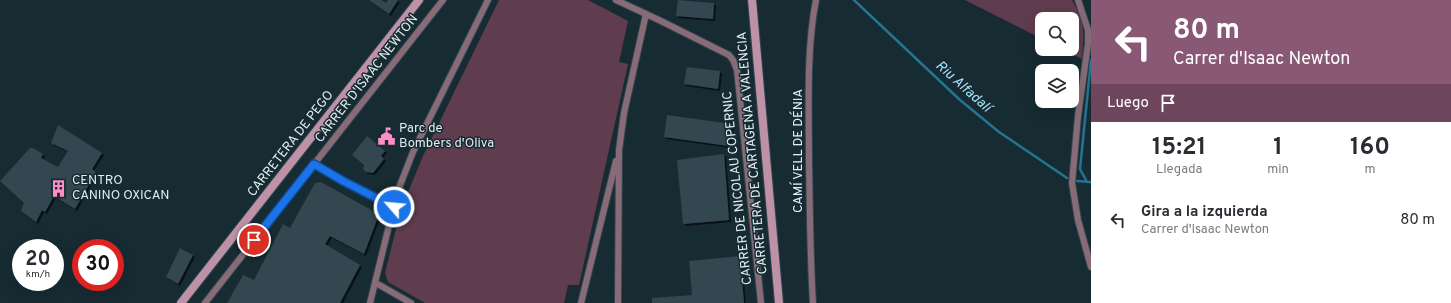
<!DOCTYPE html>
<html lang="es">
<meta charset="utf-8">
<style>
:root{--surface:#fff;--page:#f7f7f7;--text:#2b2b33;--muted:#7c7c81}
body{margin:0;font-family:Overpass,sans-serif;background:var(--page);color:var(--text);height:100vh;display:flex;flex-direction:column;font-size:15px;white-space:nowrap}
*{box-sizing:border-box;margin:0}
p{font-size:13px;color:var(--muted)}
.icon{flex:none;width:22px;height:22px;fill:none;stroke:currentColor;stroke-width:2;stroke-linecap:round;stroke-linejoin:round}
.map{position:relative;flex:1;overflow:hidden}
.details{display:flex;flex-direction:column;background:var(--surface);width:360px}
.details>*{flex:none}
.guide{background:#895875;color:#fff;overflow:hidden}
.buttons{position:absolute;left:1035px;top:12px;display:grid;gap:8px}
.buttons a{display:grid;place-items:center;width:44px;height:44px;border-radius:8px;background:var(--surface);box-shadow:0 4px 16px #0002;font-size:20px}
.speed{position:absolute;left:12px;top:239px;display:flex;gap:8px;font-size:20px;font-weight:700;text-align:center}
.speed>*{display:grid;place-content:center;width:52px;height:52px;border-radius:50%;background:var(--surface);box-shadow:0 4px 16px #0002;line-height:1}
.speed small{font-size:10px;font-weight:400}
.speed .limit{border:6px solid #d22;background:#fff;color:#111}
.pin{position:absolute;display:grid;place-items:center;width:34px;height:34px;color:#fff;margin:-17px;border:2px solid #fff;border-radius:50%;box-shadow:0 1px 4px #0007}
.me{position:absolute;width:44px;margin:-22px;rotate:297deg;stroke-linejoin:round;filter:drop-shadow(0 0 3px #0008)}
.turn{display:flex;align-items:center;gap:14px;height:84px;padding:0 16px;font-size:18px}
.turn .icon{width:52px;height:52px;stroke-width:2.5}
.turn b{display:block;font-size:28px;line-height:34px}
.then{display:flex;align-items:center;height:38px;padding:0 16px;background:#0003;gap:8px;font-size:15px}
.eta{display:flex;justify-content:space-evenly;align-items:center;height:68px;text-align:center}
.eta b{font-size:24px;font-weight:700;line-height:28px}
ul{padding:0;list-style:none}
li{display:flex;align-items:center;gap:12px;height:60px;padding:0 16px}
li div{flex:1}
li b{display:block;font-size:15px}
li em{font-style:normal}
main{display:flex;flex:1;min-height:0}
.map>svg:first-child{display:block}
.green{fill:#603d4e}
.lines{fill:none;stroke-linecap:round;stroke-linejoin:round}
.stream{stroke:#257491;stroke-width:2.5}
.building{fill:#32464f;filter:url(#shadow)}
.street-casing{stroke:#33464e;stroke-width:8}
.secondary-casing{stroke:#33464e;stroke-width:10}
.street{stroke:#876c78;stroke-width:6}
.secondary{stroke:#bd92a6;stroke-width:8}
.route-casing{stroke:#114b97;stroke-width:10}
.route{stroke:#1a73e8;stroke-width:7}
.labels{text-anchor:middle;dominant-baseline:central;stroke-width:3;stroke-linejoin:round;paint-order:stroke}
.street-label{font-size:13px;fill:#e1edf2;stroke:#172b33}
.poi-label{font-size:13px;fill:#e1edf2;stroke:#172b33;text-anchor:start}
.water-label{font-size:14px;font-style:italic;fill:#a7e3fc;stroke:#172b33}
</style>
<main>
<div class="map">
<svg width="1091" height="303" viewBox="0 0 1091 303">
<defs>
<filter id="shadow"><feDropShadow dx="2" dy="2" stdDeviation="0" flood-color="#0009"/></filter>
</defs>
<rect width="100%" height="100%" fill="#172b33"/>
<path class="green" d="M 499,0 L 588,0 L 628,21 L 619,62 L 628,64 L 579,285 L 568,285 L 564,303 L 425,303 L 388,282 L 385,273 L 401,209 L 423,156 Z
M 965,0 L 1072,0 C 1086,25 1084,32 1082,59 L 1062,49 L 1072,49 L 1072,19 L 1042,19 L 1042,39 Z"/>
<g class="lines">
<path class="stream" d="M 854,0 L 960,100 L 999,132 L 1067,178
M 1077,181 L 1091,182
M 1087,182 L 1080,169 L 1091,60"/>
</g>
<path class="building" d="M 369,0 L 381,0 L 386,3 L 388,0 L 398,0 L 389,14 Z
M 678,0 L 714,3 L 713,19 L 676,16 Z
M 687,67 L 720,71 L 718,89 L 684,84 Z
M 667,115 L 732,124 L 729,146 L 664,137 Z
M 58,125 L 102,153 L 92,169 L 96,172 L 75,209 L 54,196 L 45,212 L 42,210 L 36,222 L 21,211 L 24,203 L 0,181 L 30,148 L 33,148 L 43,154 L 41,158 L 58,167 L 68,151 L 51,143 Z
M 367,136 L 385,151 L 381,156 L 384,159 L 373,173 L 366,172 L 363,169 L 364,165 L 352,155 Z
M 724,154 L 729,220 L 683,224 L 677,160 Z
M 321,182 L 375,212 L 378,217 L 364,254 L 330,236 L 325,244 L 360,265 L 340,303 L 227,303 L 243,275 L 254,280 L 283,224 L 290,228 L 315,183 Z
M 180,248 L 193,255 L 178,284 L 166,277 Z
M 740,256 L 744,303 L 652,303 L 652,298 L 692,295 L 689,261 Z"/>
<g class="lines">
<defs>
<path id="street" d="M 616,0 L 661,21 L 729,55 L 733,60 L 737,70 L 761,303
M 1078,0 L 1088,30 L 1088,44 L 1078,116 L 1072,183 L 1078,220 L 1091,267
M 314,164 L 343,181 L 394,207
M 376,283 L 411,303
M 205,303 L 443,0
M 370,303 L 397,193 L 413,152 L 488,0
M 581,303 L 616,161
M 618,303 L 619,150 L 624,113 L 646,14
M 813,303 C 810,257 810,210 809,164 C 809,112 806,50 816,0"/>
<path id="secondary" d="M 752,0 L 779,303
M 181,303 L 419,0"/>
</defs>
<use href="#street" class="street-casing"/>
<use href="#secondary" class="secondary-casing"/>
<use href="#street" class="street"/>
<use href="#secondary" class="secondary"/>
</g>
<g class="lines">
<defs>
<path id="route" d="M 254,240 L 314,164 L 343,181 L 394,207"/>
</defs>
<use href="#route" class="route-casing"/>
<use href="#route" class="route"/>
</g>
<defs>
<symbol id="civic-bare" viewBox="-9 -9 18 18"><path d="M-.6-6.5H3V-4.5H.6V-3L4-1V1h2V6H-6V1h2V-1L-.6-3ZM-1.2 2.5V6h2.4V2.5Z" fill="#fb8fc5" stroke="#172b33" stroke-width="2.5" paint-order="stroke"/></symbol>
<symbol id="building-bare" viewBox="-9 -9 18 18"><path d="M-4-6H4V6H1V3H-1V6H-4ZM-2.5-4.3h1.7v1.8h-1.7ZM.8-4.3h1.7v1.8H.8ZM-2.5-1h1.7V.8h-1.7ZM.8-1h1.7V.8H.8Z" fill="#fb8fc5" stroke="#172b33" stroke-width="2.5" paint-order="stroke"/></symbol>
</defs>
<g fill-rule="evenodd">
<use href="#civic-bare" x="374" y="124" width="25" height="25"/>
<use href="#building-bare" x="46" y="176" width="25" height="25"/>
</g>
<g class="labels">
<g class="street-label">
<text transform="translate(367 79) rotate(-52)">CARRER D'ISAAC NEWTON</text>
<text transform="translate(291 144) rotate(-52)">CARRETERA DE PEGO</text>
<text transform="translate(799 151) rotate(-90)">CAMÍ VELL DE DÉNIA</text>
<text transform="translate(753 153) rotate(-95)">CARRETERA DE CARTAGENA A VALENCIA</text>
<text transform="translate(738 188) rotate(-96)">CARRER DE NICOLAU COPERNIC</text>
</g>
<g class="poi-label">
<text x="399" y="129">Parc de<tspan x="399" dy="15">Bombers d'Oliva</tspan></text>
<text x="72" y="181">CENTRO<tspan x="72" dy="15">CANINO OXICAN</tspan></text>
</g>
<g class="water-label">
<text transform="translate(963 87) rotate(42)">Riu Alfadalí</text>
</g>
</g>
</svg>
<div class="buttons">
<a><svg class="icon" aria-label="search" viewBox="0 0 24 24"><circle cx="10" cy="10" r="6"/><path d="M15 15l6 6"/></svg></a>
<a><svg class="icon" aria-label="layers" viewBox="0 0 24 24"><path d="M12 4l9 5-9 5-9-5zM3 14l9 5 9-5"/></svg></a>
</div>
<div class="speed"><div>20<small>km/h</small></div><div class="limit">30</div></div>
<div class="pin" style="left:254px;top:240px;background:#d93025"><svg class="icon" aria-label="arrive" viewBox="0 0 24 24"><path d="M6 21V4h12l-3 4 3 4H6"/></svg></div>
<svg class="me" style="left:394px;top:207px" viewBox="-20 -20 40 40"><circle r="17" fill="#1a73e8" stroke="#fff" stroke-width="3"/><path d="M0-11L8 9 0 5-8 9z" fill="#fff"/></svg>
</div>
<section class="details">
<div class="guide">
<div class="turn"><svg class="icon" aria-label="left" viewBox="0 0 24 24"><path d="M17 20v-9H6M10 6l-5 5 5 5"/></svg><div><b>80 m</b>Carrer d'Isaac Newton</div></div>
<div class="then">Luego<svg class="icon" aria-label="arrive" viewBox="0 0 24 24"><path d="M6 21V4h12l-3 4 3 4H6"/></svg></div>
</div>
<div class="eta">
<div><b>15:21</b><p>Llegada</p></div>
<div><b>1</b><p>min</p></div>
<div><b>160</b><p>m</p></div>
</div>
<ul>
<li><svg class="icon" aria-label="left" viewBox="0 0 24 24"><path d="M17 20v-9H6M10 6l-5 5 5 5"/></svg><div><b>Gira a la izquierda</b><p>Carrer d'Isaac Newton</p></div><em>80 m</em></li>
</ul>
</section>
</main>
